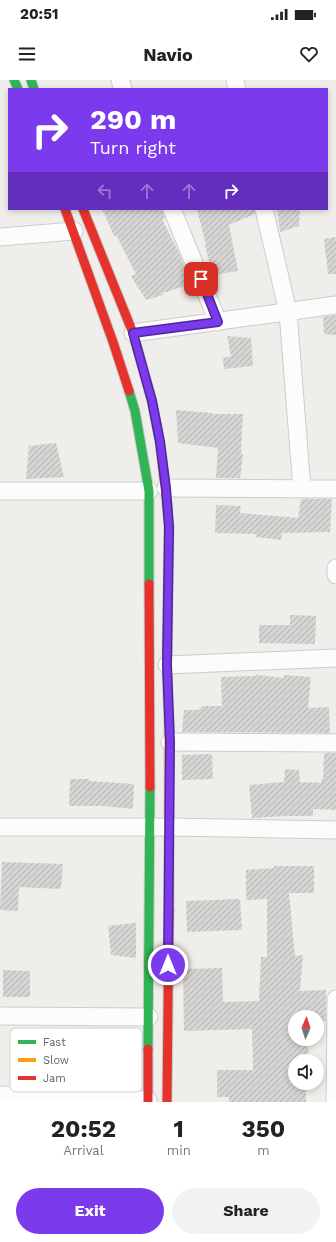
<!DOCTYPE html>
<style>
:root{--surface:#fff;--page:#f2f2f2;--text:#222;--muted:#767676;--accent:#7c3aed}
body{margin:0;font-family:"Work Sans",sans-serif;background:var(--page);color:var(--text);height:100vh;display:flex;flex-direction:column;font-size:15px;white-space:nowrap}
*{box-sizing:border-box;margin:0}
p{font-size:13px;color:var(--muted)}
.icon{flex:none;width:22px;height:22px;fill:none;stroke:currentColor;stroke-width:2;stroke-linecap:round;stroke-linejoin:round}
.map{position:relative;height:1022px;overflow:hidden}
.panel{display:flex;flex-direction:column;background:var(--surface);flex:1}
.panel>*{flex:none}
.banner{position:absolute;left:8px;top:8px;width:320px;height:122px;border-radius:0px;box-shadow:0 2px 6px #0003;background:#7c3aed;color:#fff;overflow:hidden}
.needle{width:26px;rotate:3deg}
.buttons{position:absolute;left:288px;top:930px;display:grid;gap:8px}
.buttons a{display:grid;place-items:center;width:36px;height:36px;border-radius:50%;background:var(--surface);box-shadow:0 2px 6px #0003;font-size:20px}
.pin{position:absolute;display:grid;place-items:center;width:34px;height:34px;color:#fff;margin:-17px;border-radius:8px;box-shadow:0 2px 6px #0006}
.me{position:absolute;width:44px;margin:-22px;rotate:0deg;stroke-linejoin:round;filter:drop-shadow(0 0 3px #0008)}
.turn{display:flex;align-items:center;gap:14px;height:84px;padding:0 16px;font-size:18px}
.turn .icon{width:52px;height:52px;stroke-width:2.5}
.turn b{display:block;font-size:28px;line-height:34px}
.lanes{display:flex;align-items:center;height:38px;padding:0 16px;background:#0003;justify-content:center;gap:20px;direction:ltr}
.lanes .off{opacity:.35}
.eta{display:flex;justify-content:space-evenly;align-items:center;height:68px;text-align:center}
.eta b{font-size:24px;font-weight:700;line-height:28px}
.button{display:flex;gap:8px;margin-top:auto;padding:8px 16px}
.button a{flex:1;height:46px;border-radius:24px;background:var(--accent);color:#fff;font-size:16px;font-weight:700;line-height:46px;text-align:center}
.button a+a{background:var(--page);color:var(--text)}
.status{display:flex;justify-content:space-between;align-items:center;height:28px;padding:0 20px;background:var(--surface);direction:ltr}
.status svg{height:11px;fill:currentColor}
header{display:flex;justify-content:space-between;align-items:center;height:52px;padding:0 16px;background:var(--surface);font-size:18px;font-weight:700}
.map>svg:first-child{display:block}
.building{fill:url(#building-hatch)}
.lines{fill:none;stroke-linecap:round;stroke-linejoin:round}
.street-casing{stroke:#cbcccc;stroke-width:19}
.fast-casing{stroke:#cacacb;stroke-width:11}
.slow-casing{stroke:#cacacb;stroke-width:11}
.jam-casing{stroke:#cacacb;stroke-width:11}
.street{stroke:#fdfcfc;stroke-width:17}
.fast{stroke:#30b455;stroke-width:9}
.slow{stroke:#ff9f0a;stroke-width:9}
.jam{stroke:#e5322d;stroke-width:9}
.route-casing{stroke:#51269a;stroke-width:10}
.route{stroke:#7c3aed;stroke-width:7}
.key{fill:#fff;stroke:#cfd0d2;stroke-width:1}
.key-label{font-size:11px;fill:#5f6368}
</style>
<div class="status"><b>20:51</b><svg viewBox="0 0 49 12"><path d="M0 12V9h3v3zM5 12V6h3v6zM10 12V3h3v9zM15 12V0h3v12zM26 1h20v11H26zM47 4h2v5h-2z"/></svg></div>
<header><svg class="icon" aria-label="menu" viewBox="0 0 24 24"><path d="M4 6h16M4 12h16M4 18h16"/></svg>Navio<svg class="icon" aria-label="heart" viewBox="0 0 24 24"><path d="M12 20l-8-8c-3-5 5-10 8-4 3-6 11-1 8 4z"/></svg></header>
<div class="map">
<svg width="336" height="1022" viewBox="0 0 336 1022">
<defs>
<pattern id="building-hatch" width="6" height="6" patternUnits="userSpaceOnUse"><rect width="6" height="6" fill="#d6d5d3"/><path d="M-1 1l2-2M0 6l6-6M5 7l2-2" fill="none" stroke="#b1b0af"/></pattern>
</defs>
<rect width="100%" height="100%" fill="#efeeea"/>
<path class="building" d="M 102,129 L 162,129 L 165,138 L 162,139 L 180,175 L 191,204 L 163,213 L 163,215 L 146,220 L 131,196 L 136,194 L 116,155 L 114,156 Z
M 197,129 L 254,129 L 255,134 L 229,145 L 238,191 L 212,195 L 205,165 L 206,165 Z
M 277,129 L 300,129 L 299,146 L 280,152 Z
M 336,157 L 336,194 L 328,194 L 324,159 Z
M 336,235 L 336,255 L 324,254 L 323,237 Z
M 227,256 L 251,258 L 253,286 L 224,289 L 223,278 L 231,276 Z
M 176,330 L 212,333 L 212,334 L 243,334 L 241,374 L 243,374 L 240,398 L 216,398 L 218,368 L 178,363 Z
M 56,363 L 64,397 L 26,399 L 29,366 Z
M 301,419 L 332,419 L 330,452 L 282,453 L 281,460 L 256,457 L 256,454 L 215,453 L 216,425 L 241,426 L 240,433 L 298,438 Z
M 290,535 L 316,536 L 315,564 L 259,563 L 259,545 L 290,545 Z
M 256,595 L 284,598 L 284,595 L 311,597 L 308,628 L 329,627 L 330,653 L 182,652 L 184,630 L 199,630 L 202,626 L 222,626 L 221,597 L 256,596 Z
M 324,673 L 336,673 L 336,730 L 313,729 L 313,736 L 284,736 L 252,738 L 249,705 L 284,702 L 285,689 L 299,690 L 300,702 L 321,703 L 321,699 L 323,699 Z
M 212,674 L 213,699 L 182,700 L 182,675 Z
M 70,699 L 89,699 L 89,701 L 134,704 L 133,729 L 103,726 L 69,726 Z
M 2,782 L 63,784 L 61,809 L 19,807 L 18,831 L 0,830 Z
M 274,786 L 314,786 L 314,813 L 289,813 L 295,876 L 303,875 L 300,911 L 326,910 L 326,941 L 317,941 L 317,937 L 295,937 L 295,959 L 308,959 L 309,981 L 295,981 L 295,1003 L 306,1003 L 306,1022 L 229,1022 L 229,1017 L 217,1017 L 217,990 L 253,990 L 252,949 L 184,951 L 183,889 L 222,888 L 223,922 L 259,921 L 261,877 L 267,877 L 267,819 L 246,820 L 246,790 L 274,788 Z
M 240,819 L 242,850 L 187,852 L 186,821 Z
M 136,843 L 136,878 L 111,875 L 108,846 Z
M 3,890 L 30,891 L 30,917 L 3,917 Z"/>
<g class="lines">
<defs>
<path id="street" d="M 120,0 L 123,9
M 235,0 L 237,9
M 172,129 L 218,242
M 264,129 L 288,232 L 302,409
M 0,157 L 74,151
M 133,253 L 336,225
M 166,408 L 336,409
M 0,411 L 149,411
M 336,488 L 336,495
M 167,585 L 336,578
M 170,662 L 336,663
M 0,747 L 169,747 L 336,750
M 0,936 L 149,937
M 0,1015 L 148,1020
M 335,1022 L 336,919"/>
<path id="fast" d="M 14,0 L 18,9
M 31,0 L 34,9
M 129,311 L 135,331 L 149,411 L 149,504
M 167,424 L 169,447 L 167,585 L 169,645
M 148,969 L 150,707"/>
<path id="slow" d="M 169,831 L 169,645"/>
<path id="jam" d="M 65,129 L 113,262 L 129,311
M 83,129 L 133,253 L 152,321 L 160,362 L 167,424
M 149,504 L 150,707
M 148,1022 L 148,969
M 167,1022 L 169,831"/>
</defs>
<use href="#street" class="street-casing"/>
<use href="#fast" class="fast-casing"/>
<use href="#slow" class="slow-casing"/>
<use href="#jam" class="jam-casing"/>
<use href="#street" class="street"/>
<use href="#fast" class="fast"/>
<use href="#slow" class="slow"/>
<use href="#jam" class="jam"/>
</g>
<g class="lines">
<defs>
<path id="route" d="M 168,885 L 170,662 L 167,585 L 169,447 L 166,408 L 160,362 L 152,321 L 133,253 L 218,242 L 201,199"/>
</defs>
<use href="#route" class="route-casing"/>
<use href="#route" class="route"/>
</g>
<rect x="10" y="948" width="132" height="64" rx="6" class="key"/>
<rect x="18" y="960" width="18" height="4" fill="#30b455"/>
<rect x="18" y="978" width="18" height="4" fill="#ff9f0a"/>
<rect x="18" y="996" width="18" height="4" fill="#e5322d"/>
<g class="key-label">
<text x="43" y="966">Fast</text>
<text x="43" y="984">Slow</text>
<text x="43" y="1002">Jam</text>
</g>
</svg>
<div class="buttons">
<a><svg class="needle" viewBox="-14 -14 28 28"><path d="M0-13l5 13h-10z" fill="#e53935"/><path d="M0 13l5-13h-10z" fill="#767676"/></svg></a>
<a><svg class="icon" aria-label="sound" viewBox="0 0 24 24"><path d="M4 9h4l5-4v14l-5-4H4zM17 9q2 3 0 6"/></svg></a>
</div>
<div class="pin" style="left:201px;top:199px;background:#d93025"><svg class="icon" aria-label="arrive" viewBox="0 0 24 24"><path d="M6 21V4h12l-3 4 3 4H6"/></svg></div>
<svg class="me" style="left:168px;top:885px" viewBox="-20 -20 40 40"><circle r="17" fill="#7c3aed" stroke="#fff" stroke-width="3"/><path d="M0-11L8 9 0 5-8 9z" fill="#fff"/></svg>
<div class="banner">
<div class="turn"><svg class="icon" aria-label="right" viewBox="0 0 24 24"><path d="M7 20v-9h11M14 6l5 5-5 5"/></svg><div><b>290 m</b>Turn right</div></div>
<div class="lanes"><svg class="icon off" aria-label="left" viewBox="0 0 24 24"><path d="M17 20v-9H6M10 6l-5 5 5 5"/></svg><svg class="icon off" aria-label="ahead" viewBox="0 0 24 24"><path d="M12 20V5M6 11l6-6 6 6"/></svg><svg class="icon off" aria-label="ahead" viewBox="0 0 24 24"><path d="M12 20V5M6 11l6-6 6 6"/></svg><svg class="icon" aria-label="right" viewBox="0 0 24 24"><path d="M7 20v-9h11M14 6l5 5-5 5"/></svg></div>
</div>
</div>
<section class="panel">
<div class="eta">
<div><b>20:52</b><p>Arrival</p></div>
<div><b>1</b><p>min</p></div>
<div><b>350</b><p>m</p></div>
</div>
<div class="button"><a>Exit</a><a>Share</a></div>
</section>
